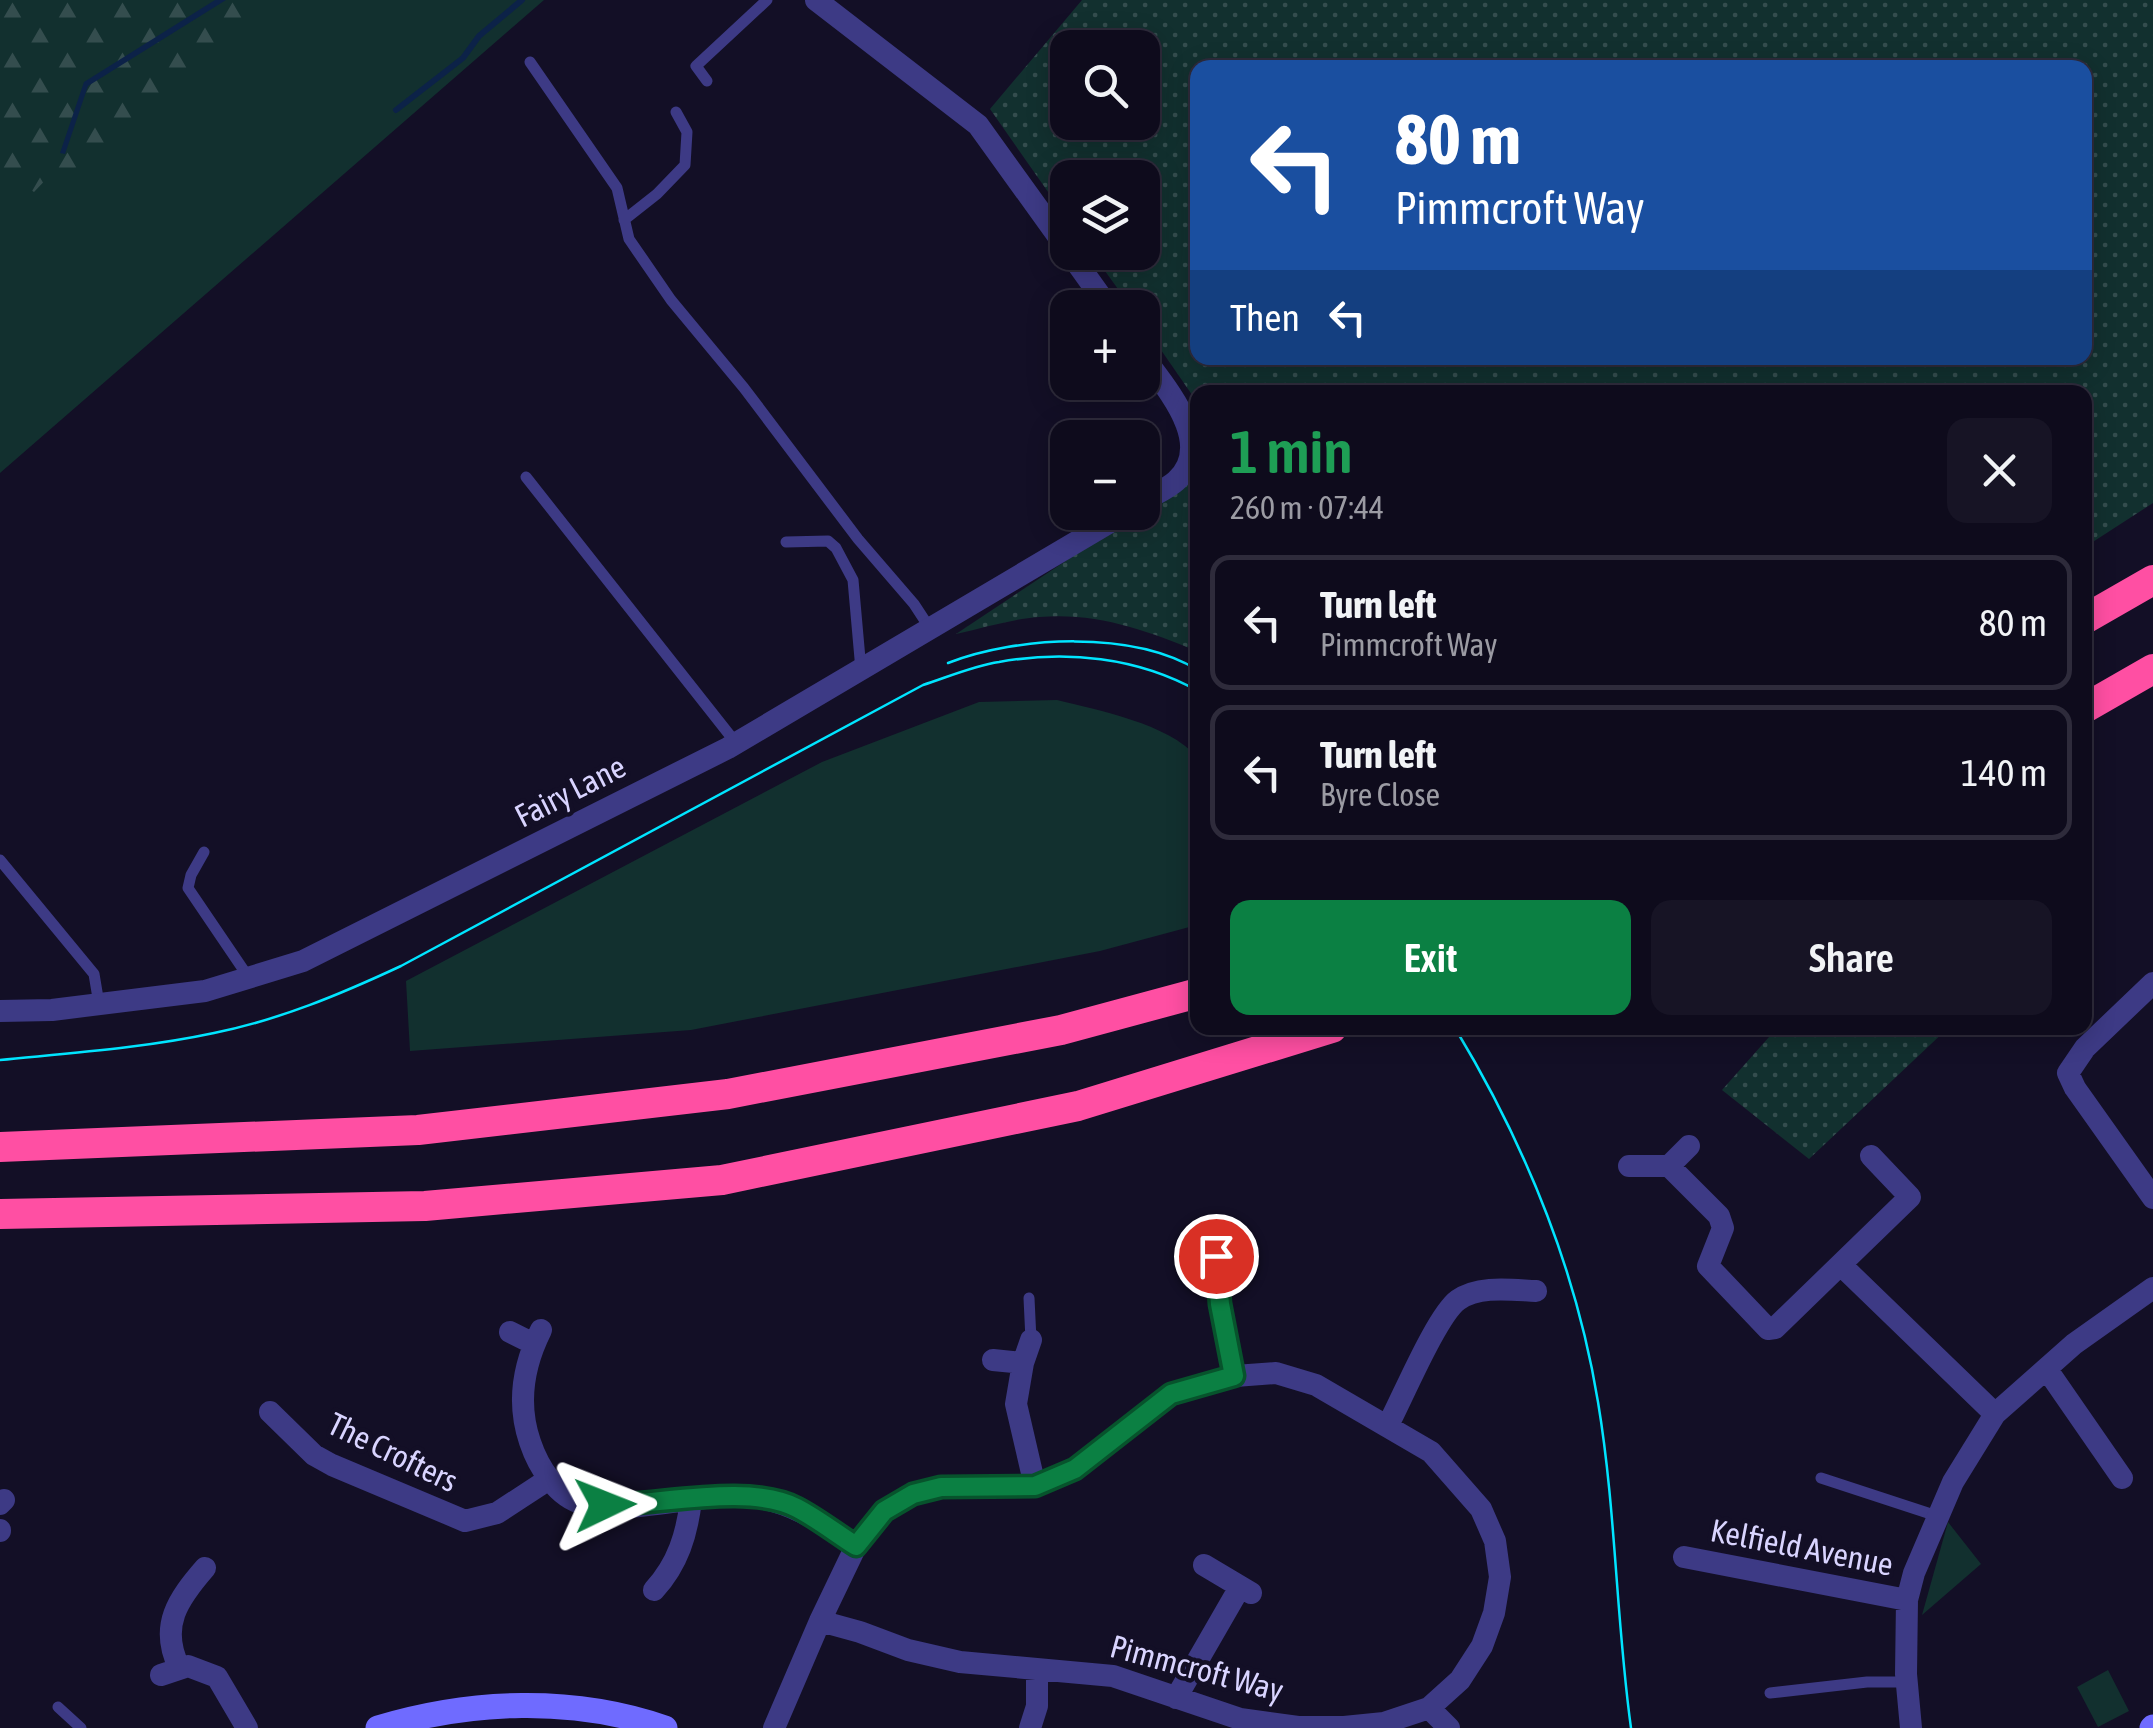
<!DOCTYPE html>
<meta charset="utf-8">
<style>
:root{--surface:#0e0b1c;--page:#171425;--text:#f1f3f6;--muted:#9b9ba3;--line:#2e2b3b;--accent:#0b8043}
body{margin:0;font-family:"Asap Condensed",sans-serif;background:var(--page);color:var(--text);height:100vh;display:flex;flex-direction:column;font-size:38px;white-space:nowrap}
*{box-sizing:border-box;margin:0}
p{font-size:32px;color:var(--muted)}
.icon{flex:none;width:55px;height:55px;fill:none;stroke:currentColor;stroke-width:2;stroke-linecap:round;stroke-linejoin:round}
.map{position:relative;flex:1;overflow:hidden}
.panel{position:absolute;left:1190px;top:385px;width:902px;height:650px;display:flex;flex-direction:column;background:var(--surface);border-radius:20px;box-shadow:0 5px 25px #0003,0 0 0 2px var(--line)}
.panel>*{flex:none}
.hud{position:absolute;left:1190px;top:60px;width:902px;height:305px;border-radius:20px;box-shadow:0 5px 25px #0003,0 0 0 2px var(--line);background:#1a4fa0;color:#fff;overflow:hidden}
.controls{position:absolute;left:1050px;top:30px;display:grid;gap:20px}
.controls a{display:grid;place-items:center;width:110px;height:110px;border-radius:20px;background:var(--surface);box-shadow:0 5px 25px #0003,0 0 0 2px var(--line);font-size:50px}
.pin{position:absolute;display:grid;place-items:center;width:85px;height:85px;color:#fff;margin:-42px;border:5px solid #fff;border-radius:50%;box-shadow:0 2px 10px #0007}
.me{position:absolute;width:110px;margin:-55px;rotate:88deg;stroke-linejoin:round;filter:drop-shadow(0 0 8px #0008)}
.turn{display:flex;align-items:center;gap:35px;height:210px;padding:0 40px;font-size:45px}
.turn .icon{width:130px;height:130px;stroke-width:2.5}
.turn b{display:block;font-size:70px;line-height:85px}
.then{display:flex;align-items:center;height:95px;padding:0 40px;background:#0003;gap:20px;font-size:38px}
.round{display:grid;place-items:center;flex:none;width:105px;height:105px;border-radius:20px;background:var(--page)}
.head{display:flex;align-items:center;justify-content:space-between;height:170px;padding:0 40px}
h1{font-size:60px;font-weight:600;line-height:75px;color:#1e9e55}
.primary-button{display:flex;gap:20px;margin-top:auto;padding:20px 40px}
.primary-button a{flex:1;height:115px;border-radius:20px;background:var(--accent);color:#fff;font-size:40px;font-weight:600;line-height:115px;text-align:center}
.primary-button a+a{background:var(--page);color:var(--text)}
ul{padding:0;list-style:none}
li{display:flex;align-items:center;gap:30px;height:135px;margin:0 20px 15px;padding:0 20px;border:5px solid var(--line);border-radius:20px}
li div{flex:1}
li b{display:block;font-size:38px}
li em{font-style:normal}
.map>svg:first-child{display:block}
.green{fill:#12302f}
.forest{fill:url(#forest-firs)}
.park{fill:url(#park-dots);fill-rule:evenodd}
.water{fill:#0c2248}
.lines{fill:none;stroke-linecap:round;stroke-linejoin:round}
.stream{stroke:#0c2248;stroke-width:6}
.lane{stroke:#3d3a85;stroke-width:11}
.street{stroke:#3d3a85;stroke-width:22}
.secondary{stroke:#6f6bff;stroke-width:25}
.highway{stroke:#ff4fa3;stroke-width:30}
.tram{stroke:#00e5ff;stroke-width:2.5}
.route-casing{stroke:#07532c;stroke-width:25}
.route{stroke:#0b8043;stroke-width:18}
.labels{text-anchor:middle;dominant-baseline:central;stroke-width:9;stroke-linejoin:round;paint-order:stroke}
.street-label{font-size:32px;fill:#d9d4ff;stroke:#130f26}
</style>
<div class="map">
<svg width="2153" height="1728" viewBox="0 0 2153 1728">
<defs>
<pattern id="forest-firs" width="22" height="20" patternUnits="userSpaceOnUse" patternTransform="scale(2.5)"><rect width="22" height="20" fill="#12302f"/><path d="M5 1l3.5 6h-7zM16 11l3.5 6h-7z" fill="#344d4e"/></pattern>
<pattern id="park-dots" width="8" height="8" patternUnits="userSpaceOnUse" patternTransform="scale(2.5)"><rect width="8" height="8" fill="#12302f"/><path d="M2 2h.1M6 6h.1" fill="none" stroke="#344d4e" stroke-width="1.8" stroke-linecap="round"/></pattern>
</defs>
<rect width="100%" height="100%" fill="#130f26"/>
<path class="green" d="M 0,0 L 544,0 L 0,473 Z
M 1057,700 C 1098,710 1169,724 1197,757 L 1197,925 L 1100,951 L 691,1030 L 410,1051 L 406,981 L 822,762 L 979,702 Z
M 1948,1522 L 1981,1564 L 1922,1615 Z
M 2108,1670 L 2129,1711 L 2098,1727 L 2077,1687 Z"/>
<path class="forest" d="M 0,0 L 264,0 L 246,15 L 212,60 L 125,143 L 83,167 L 55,170 L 34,192 L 21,183 L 0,180 Z"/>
<path class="park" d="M 1082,0 L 2153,0 L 2153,503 L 2085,547 L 2085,392 L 1198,392 L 1197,402 L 1143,324 L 1142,308 L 1131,307 L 1092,253 L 1142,252 L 1142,178 L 1068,178 L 1067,219 L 990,109 ZM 1068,48 L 1142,48 L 1142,122 L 1068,122 ZM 1198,68 L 2085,68 L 2085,358 L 1198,358 Z
M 1197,473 L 1197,651 C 1146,630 1096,612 1039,617 C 1012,619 983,628 956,634 L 1138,513 L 1142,512 Z
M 1777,1028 L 1948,1028 L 1809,1159 L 1722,1090 Z"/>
<path class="water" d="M 215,0 L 226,0 L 88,86 L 65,154 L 60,153 L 84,82 Z"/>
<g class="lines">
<path class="stream" d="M 396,110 L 463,58 L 479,36 L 522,0"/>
<path class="lane" d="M 530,62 L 617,188 L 629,239 L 671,300 L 744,388 L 858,539 L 914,604 L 931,630
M 707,81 L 696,66 L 767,0
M 624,220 L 657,194 L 685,165 L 687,132 L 676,112
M 526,477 L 736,743
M 786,542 L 828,541 L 836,548 L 853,580 L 861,670
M 204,852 L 191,875 L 188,888 L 249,978
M 0,860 L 94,974 L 99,1004
M 1029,1298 L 1031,1340
M 1821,1478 L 1937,1516
M 1770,1693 L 1867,1682 L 1906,1682
M 58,1707 L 81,1728"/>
<path class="street" d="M 816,0 L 978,125 L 1068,250
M 1069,252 L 1109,308
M 1142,355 C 1165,387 1217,444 1176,481 C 1167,489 1153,495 1142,502
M 2153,983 L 2085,1048 L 2068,1073 L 2075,1088 L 2153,1198
M 0,1011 L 52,1010 L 205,991 L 303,961 L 728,748 L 1127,512
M 1629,1166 L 1669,1166 L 1719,1216 L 1723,1228 L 1708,1266 L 1768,1329 L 1775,1328 L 1910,1197 L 1871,1156
M 1669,1166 L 1689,1146
M 1216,1256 L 1220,1304 L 1235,1376
M 1841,1265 L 1995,1414
M 1217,1276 L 1245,1269
M 541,1330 C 523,1366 517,1404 530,1442 C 538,1466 557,1498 584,1504 C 636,1516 699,1491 753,1497 C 794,1502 823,1524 856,1546
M 510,1332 L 534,1344
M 1031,1340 L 1023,1363 L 1016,1404 L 1035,1486
M 993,1360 L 1023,1363
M 2048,1371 L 2122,1478
M 270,1412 L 314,1455 L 332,1465 L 465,1521 L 497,1513 L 549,1479
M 1388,1425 C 1402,1399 1437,1315 1458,1300 C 1479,1285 1512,1290 1536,1291
M 0,1504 L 4,1500
M 0,1530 L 0,1531
M 1684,1557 L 1907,1600
M 1204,1565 L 1251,1593
M 654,1590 C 678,1564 687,1534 691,1500
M 179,1667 C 159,1626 178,1599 205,1568
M 161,1675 L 188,1666 L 217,1677 L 247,1728
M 1176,1698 L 1240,1587
M 1429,1708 L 1449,1728
M 774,1728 L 820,1621 L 856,1546 L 884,1511 L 913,1494 L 941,1487 L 1035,1486 L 1075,1469 L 1171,1395 L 1235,1376 L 1276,1373 L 1316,1385 L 1431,1452 L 1481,1509 L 1495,1541 L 1500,1577 L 1494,1613 L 1482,1646 L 1460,1680 L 1429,1708 L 1384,1723 L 1344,1727 L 1298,1727 L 1240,1719 L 1113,1676 L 960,1662 L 908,1650 L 860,1632 L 820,1621
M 1030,1728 L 1037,1706 L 1037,1671
M 1911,1728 L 1906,1674 L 1907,1600 L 1914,1573 L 1953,1482 L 1995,1414 L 2074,1344 L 2153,1288"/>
<path class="secondary" d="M 378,1728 C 471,1700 573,1696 665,1728
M 2152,1728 L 2153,1727"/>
<path class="highway" d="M 2085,619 L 2153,580
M 2085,708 L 2153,669
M 0,1147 L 418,1130 L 728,1094 L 1061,1030 L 1198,993
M 0,1214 L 425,1206 L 722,1180 L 1078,1106 L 1332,1028"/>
<path class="tram" d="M 948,663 C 1018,636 1132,630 1198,670
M 1455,1028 C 1525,1144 1576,1267 1598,1402 C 1616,1510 1616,1620 1631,1728
M 0,1060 C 71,1053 144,1048 214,1033 C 279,1020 341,994 401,966 L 923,685 C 948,677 973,666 999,662 C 1066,650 1137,657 1198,691"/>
</g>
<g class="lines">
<defs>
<path id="route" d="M 605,1505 C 659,1505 749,1483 797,1508 C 818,1519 837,1534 856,1546 L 884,1511 L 913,1494 L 941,1487 L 1035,1486 L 1075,1469 L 1171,1394 L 1234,1376 L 1220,1304 L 1216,1256"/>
</defs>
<use href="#route" class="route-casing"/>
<use href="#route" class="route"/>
</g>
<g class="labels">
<g class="street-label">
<text transform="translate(570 791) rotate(-27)">Fairy Lane</text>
<text transform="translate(393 1452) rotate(26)">The Crofters</text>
<text transform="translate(1802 1547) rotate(11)">Kelfield Avenue</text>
<text transform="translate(1197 1668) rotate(15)">Pimmcroft Way</text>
</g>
</g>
</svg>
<div class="controls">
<a><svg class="icon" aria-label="search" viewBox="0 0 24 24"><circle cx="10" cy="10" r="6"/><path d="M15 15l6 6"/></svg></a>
<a><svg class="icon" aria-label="layers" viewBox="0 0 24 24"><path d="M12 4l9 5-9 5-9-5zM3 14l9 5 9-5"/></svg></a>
<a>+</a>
<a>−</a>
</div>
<div class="pin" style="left:1216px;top:1256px;background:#d93025"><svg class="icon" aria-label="arrive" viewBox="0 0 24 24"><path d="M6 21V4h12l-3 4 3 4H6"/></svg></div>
<svg class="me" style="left:605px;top:1505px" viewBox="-20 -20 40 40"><path d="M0-17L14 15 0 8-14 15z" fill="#0b8043" stroke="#fff" stroke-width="4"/></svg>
<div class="hud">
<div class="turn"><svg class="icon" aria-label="left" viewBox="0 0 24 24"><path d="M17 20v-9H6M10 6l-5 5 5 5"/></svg><div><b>80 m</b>Pimmcroft Way</div></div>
<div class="then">Then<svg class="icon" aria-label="left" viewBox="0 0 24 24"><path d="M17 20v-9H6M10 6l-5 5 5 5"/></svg></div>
</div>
<section class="panel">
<div class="head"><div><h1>1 min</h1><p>260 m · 07:44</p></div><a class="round"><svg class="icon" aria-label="close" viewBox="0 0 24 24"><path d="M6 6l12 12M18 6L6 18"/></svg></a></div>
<ul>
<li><svg class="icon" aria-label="left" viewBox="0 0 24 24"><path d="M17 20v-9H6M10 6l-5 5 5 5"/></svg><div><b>Turn left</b><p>Pimmcroft Way</p></div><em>80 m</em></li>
<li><svg class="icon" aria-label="left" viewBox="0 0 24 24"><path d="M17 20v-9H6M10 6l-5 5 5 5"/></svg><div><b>Turn left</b><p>Byre Close</p></div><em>140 m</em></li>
</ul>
<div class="primary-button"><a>Exit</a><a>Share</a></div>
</section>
</div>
